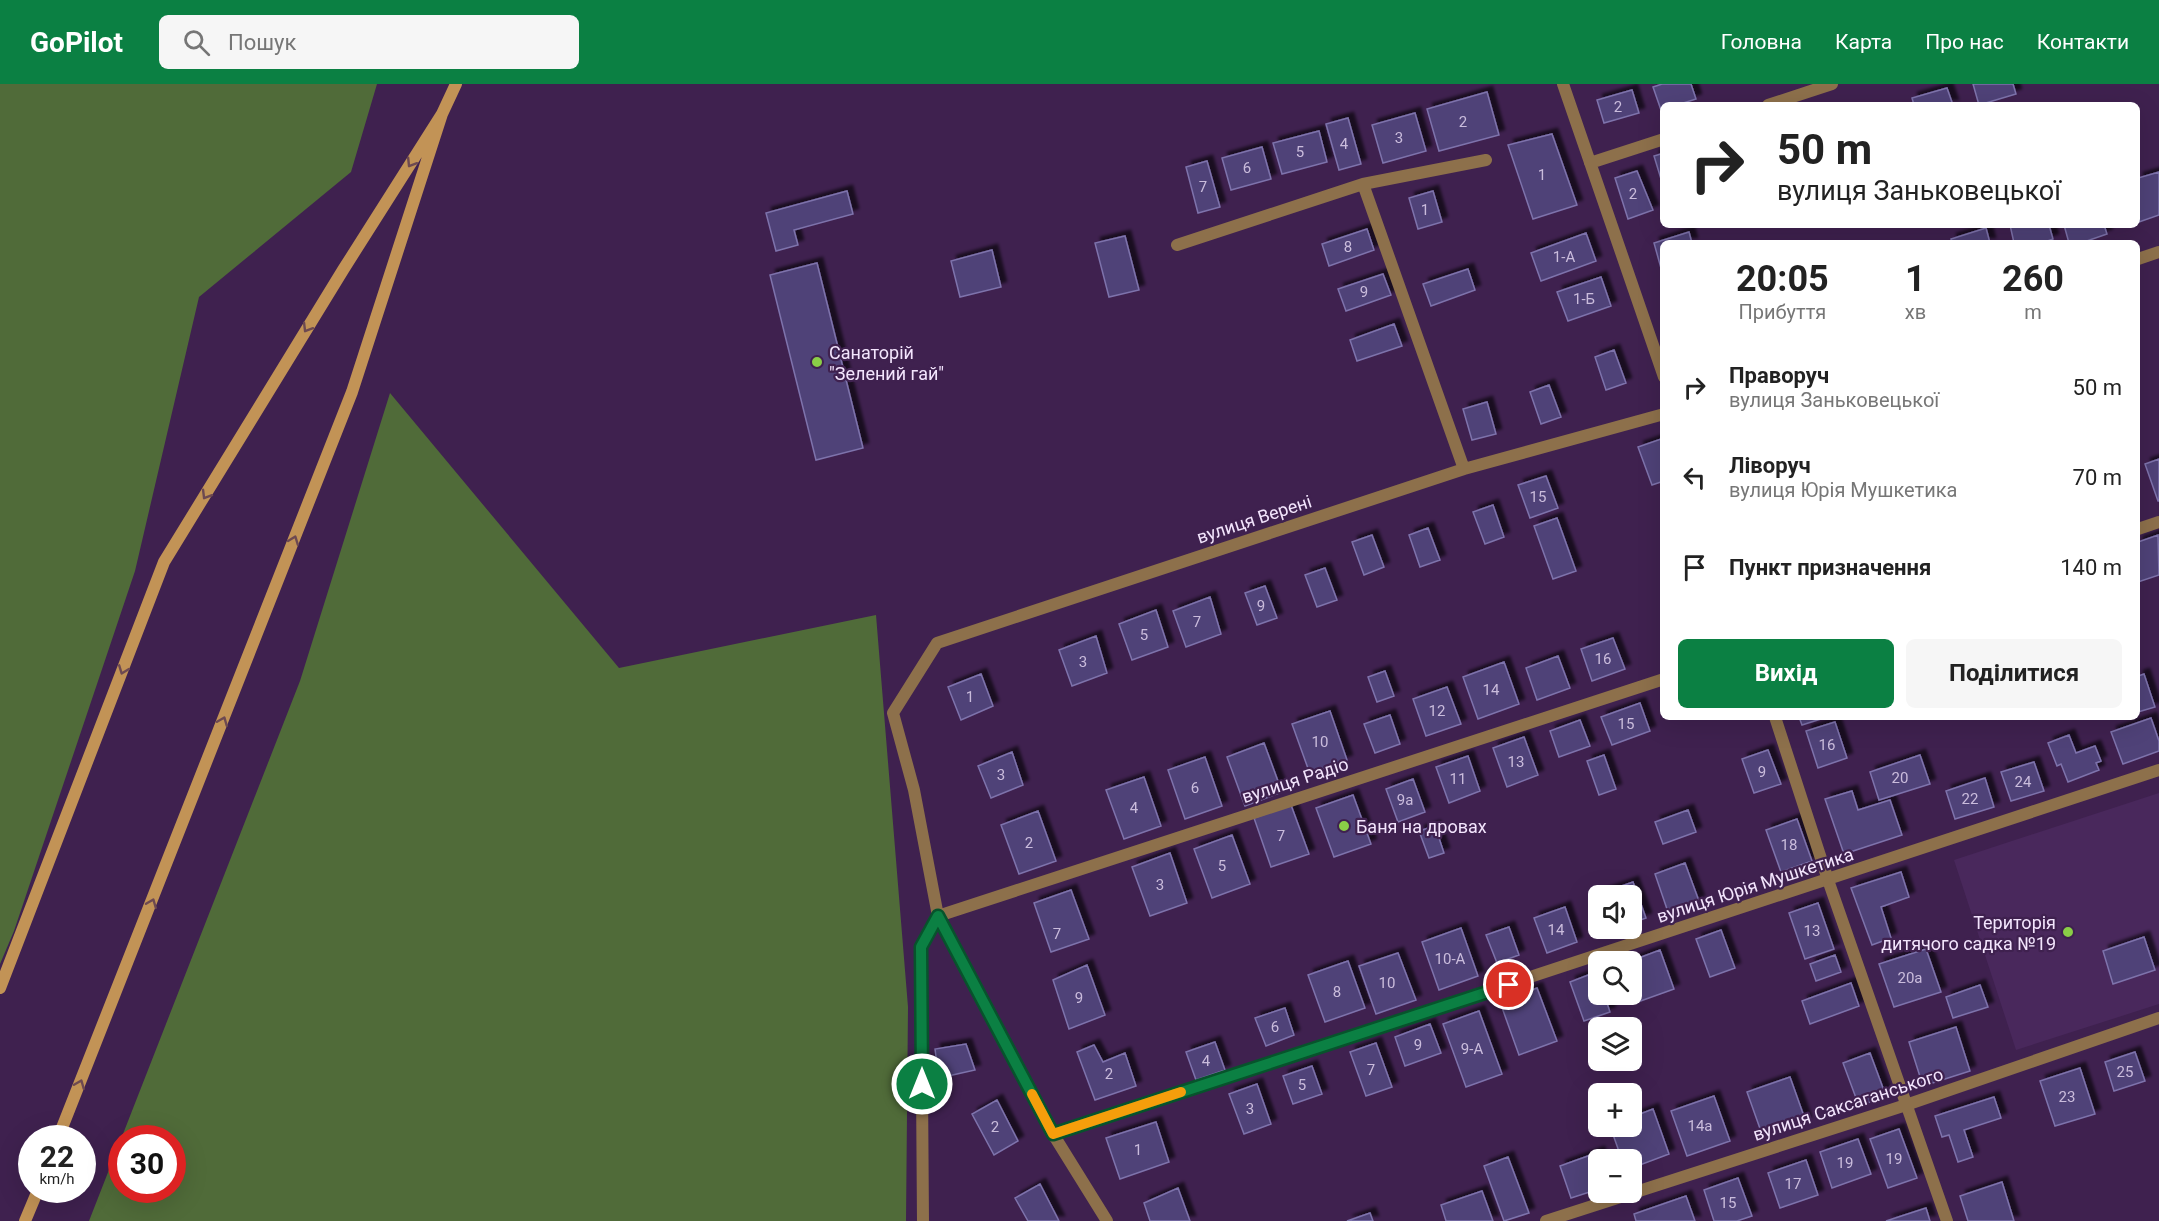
<!DOCTYPE html>
<html lang="uk">
<meta charset="utf-8">
<style>
:root{--surface:#fff;--page:#f6f6f6;--text:#222;--muted:#767676;--accent:#0b8043}
body{margin:0;font-family:Roboto,sans-serif;background:var(--page);color:var(--text);height:100vh;display:flex;flex-direction:column;font-size:22px;white-space:nowrap}
*{box-sizing:border-box;margin:0}
p{font-size:20px;color:var(--muted)}
.icon{flex:none;width:33px;height:33px;fill:none;stroke:currentColor;stroke-width:2;stroke-linecap:round;stroke-linejoin:round}
.map{position:relative;flex:1;overflow:hidden}
.details{position:absolute;left:1660px;top:156px;width:480px;height:480px;display:flex;flex-direction:column;background:var(--surface);border-radius:9px;box-shadow:0 6px 24px #0002}
.details>*{flex:none}
.hud{position:absolute;left:1660px;top:18px;width:480px;height:126px;border-radius:9px;box-shadow:0 6px 24px #0002;background:#fff;color:var(--text);overflow:hidden}
.buttons{position:absolute;left:1588px;top:801px;display:grid;gap:12px}
.buttons a{display:grid;place-items:center;width:54px;height:54px;border-radius:9px;background:var(--surface);box-shadow:0 6px 24px #0002;font-size:30px}
.speed{position:absolute;left:18px;top:1041px;display:flex;gap:12px;font-size:30px;font-weight:700;text-align:center}
.speed>*{display:grid;place-content:center;width:78px;height:78px;border-radius:50%;background:var(--surface);box-shadow:0 6px 24px #0002;line-height:1}
.speed small{font-size:15px;font-weight:400}
.speed .limit{border:9px solid #d22;background:#fff;color:#111}
.pin{position:absolute;display:grid;place-items:center;width:51px;height:51px;color:#fff;margin:-26px;border:3px solid #fff;border-radius:50%;box-shadow:0 2px 6px #0007}
.me{position:absolute;width:66px;margin:-33px;rotate:0deg;stroke-linejoin:round;filter:drop-shadow(0 0 4px #0008)}
.turn{display:flex;align-items:center;gap:21px;height:126px;padding:0 18px;font-size:27px}
.turn .icon{width:78px;height:78px;stroke-width:2.5}
.turn b{display:block;font-size:42px;line-height:51px}
.eta{display:flex;justify-content:space-evenly;align-items:center;height:102px;text-align:center}
.eta b{font-size:36px;font-weight:700;line-height:42px}
.action{display:flex;gap:12px;margin-top:auto;padding:12px 18px}
.action a{flex:1;height:69px;border-radius:9px;background:var(--accent);color:#fff;font-size:24px;font-weight:700;line-height:69px;text-align:center}
.action a+a{background:var(--page);color:var(--text)}
ul{padding:0;list-style:none}
li{display:flex;align-items:center;gap:18px;height:90px;padding:0 18px}
li div{flex:1}
li b{display:block;font-size:22px}
li em{font-style:normal}
header{display:flex;align-items:center;gap:36px;box-sizing:border-box;height:84px;padding:0 30px;background:var(--accent);color:#fff}
header strong{font-size:28px}
nav{display:flex;gap:33px;margin-inline-start:auto;font-size:21px}
.search{width:420px;height:54px;background:var(--page);display:flex;align-items:center;gap:15px;box-sizing:border-box;padding:0 21px;border-radius:9px;color:var(--muted);font-size:22px}
.map>svg:first-child{display:block}
.built{fill:#49285c}
.forest{fill:#506b39;fill-rule:evenodd}
.building{fill:#4f4378;stroke:#7e73ac;stroke-width:1.5;filter:url(#shadow)}
.lines{fill:none;stroke-linecap:round;stroke-linejoin:round}
.minor{stroke:#8d704b;stroke-width:12}
.secondary{stroke:#c29356;stroke-width:12}
.oneway{stroke:#6d4951}
.route-casing{stroke:#07532c;stroke-width:15}
.route{stroke:#0b8043;stroke-width:10}
.slow{stroke:#f59e0b;stroke-width:10}
.poi-dot{fill:#8ace47;stroke:#3f214f;stroke-width:2}
.labels{text-anchor:middle;dominant-baseline:central;stroke-width:4.5;stroke-linejoin:round;paint-order:stroke}
.number-label{font-size:15px;fill:#cabcdc}
.poi-label{font-size:18px;fill:#f3e5fd;stroke:#3f214f;text-anchor:start}
.street-label{font-size:18px;fill:#f3e5fd;stroke:#3f214f}
</style>
<header>
<strong>GoPilot</strong>
<div class="search"><svg class="icon" aria-label="search" viewBox="0 0 24 24"><circle cx="10" cy="10" r="6"/><path d="M15 15l6 6"/></svg>Пошук</div>
<nav><a>Головна</a><a>Карта</a><a>Про нас</a><a>Контакти</a></nav>
</header>
<div class="map">
<svg width="2159" height="1137" viewBox="0 0 2159 1137">
<defs>
<filter id="shadow"><feDropShadow dx="5.5" dy="-5.5" stdDeviation="1.5" flood-color="#0009"/></filter>
</defs>
<rect width="100%" height="100%" fill="#3f214f"/>
<path class="built" d="M 2159,709 L 2159,920 L 2016,966 L 1954,776 Z"/>
<path class="forest" d="M 0,0 L 377,0 L 351,88 L 199,213 L 135,487 L 14,847 L 0,880 Z
M 390,309 L 619,584 L 876,531 L 908,923 L 906,1137 L 89,1137 L 300,597 ZM 122,1054 L 172,1054 L 172,1106 L 122,1106 Z"/>
<path class="building" d="M 1662,0 L 1691,0 L 1696,15 L 1677,21 L 1664,21 L 1664,25 L 1661,26 L 1653,3 Z
M 1973,0 L 2013,0 L 2016,10 L 1979,21 Z
M 1947,4 L 1953,21 L 1914,21 L 1912,14 Z
M 1632,6 L 1639,29 L 1604,39 L 1597,16 Z
M 1487,8 L 1499,51 L 1439,67 L 1427,25 Z
M 1415,29 L 1426,67 L 1383,79 L 1372,41 Z
M 1348,34 L 1361,80 L 1339,86 L 1326,40 Z
M 1319,47 L 1327,78 L 1282,90 L 1273,59 Z
M 1552,50 L 1577,121 L 1533,135 L 1508,61 Z
M 1262,63 L 1271,95 L 1231,106 L 1222,74 Z
M 1664,69 L 1664,95 L 1661,95 L 1654,72 Z
M 1207,77 L 1220,123 L 1198,129 L 1186,83 Z
M 1637,87 L 1653,126 L 1628,135 L 1615,94 Z
M 2159,88 L 2159,131 L 2139,138 L 2138,131 L 2138,94 Z
M 847,107 L 853,130 L 794,146 L 798,161 L 776,167 L 766,129 Z
M 1433,107 L 1442,138 L 1418,145 L 1409,114 Z
M 2010,141 L 2049,141 L 2053,155 L 2042,159 L 2014,159 Z
M 2064,141 L 2104,141 L 2107,150 L 2081,159 L 2069,159 Z
M 1986,144 L 1990,159 L 1952,159 L 1951,155 Z
M 1367,145 L 1374,166 L 1329,182 L 1322,160 Z
M 1689,148 L 1692,159 L 1664,159 L 1664,195 L 1654,159 Z
M 1586,149 L 1596,177 L 1541,197 L 1531,169 Z
M 1125,152 L 1139,206 L 1109,213 L 1095,159 Z
M 992,166 L 1001,203 L 960,213 L 951,177 Z
M 817,179 L 863,364 L 816,376 L 770,191 Z
M 1468,185 L 1475,206 L 1431,222 L 1423,200 Z
M 1383,190 L 1391,211 L 1346,227 L 1338,205 Z
M 1601,193 L 1611,222 L 1568,237 L 1557,208 Z
M 1394,240 L 1402,262 L 1357,277 L 1350,256 Z
M 1614,266 L 1626,299 L 1606,306 L 1595,273 Z
M 1549,301 L 1561,333 L 1541,340 L 1530,308 Z
M 1487,318 L 1496,350 L 1472,356 L 1463,325 Z
M 1664,354 L 1664,397 L 1652,401 L 1638,363 Z
M 2159,375 L 2159,417 L 2158,417 L 2145,380 Z
M 1546,392 L 1558,424 L 1530,434 L 1518,401 Z
M 1493,421 L 1504,453 L 1485,460 L 1473,428 Z
M 1557,434 L 1576,487 L 1553,495 L 1534,442 Z
M 1428,444 L 1440,476 L 1420,483 L 1409,451 Z
M 1372,451 L 1384,483 L 1364,491 L 1352,458 Z
M 2158,451 L 2159,491 L 2138,498 L 2138,458 Z
M 1325,484 L 1337,516 L 1317,523 L 1305,491 Z
M 1265,502 L 1277,534 L 1257,541 L 1245,509 Z
M 1210,513 L 1221,550 L 1186,563 L 1173,527 Z
M 1156,526 L 1168,563 L 1132,576 L 1119,540 Z
M 1096,552 L 1107,589 L 1072,602 L 1059,566 Z
M 1613,554 L 1625,585 L 1592,597 L 1581,565 Z
M 1558,572 L 1570,604 L 1537,616 L 1526,584 Z
M 1504,578 L 1519,620 L 1478,635 L 1463,593 Z
M 1385,587 L 1394,612 L 1377,618 L 1368,593 Z
M 981,590 L 993,622 L 961,636 L 948,603 Z
M 2144,590 L 2155,623 L 2138,628 L 2138,592 Z
M 1447,603 L 1461,640 L 1426,652 L 1413,615 Z
M 1640,619 L 1650,647 L 1612,661 L 1601,633 Z
M 1330,627 L 1347,676 L 1310,690 L 1292,640 Z
M 1390,631 L 1400,660 L 1375,669 L 1364,640 Z
M 1799,633 L 1827,633 L 1802,641 Z
M 2151,634 L 2159,657 L 2159,667 L 2123,680 L 2111,648 Z
M 1580,636 L 1590,662 L 1559,673 L 1550,647 Z
M 1835,638 L 1847,674 L 1818,684 L 1806,647 Z
M 2069,651 L 2076,669 L 2095,662 L 2101,677 L 2096,679 L 2099,686 L 2068,698 L 2061,680 L 2057,682 L 2048,659 Z
M 1524,653 L 1538,691 L 1507,703 L 1493,664 Z
M 1264,659 L 1282,708 L 1245,722 L 1227,673 Z
M 1768,666 L 1781,700 L 1754,709 L 1742,675 Z
M 1012,668 L 1023,701 L 991,714 L 978,682 Z
M 1604,671 L 1616,705 L 1599,711 L 1587,677 Z
M 1920,671 L 1930,700 L 1879,716 L 1870,688 Z
M 1468,672 L 1480,707 L 1449,719 L 1436,683 Z
M 1205,673 L 1222,722 L 1185,735 L 1168,686 Z
M 2034,678 L 2044,707 L 2011,717 L 2001,688 Z
M 1144,693 L 1161,742 L 1124,755 L 1106,706 Z
M 1985,694 L 1994,723 L 1955,735 L 1946,707 Z
M 1413,695 L 1425,728 L 1398,738 L 1386,705 Z
M 1852,707 L 1858,726 L 1890,716 L 1902,751 L 1844,770 L 1825,715 Z
M 1353,711 L 1371,760 L 1334,773 L 1316,724 Z
M 1291,721 L 1309,770 L 1271,783 L 1254,734 Z
M 1688,726 L 1696,748 L 1663,760 L 1655,738 Z
M 1038,727 L 1056,777 L 1019,790 L 1001,741 Z
M 1797,735 L 1812,777 L 1781,788 L 1766,746 Z
M 1435,742 L 1444,769 L 1429,774 L 1419,747 Z
M 1232,751 L 1250,800 L 1212,814 L 1194,765 Z
M 1170,769 L 1187,819 L 1150,832 L 1132,783 Z
M 1685,779 L 1699,817 L 1668,828 L 1655,790 Z
M 1901,788 L 1909,813 L 1881,823 L 1891,854 L 1872,861 L 1851,804 Z
M 1633,798 L 1646,834 L 1632,839 L 1632,812 L 1603,812 L 1602,809 Z
M 1071,806 L 1089,855 L 1051,868 L 1034,819 Z
M 1818,819 L 1834,865 L 1805,875 L 1789,829 Z
M 1565,823 L 1577,858 L 1547,869 L 1534,834 Z
M 1509,843 L 1519,871 L 1497,879 L 1486,851 Z
M 1461,844 L 1478,892 L 1439,906 L 1422,858 Z
M 1721,846 L 1735,884 L 1710,893 L 1696,855 Z
M 2144,853 L 2155,886 L 2113,900 L 2103,867 Z
M 1926,865 L 1941,908 L 1894,923 L 1879,880 Z
M 1660,866 L 1674,905 L 1635,919 L 1632,910 L 1632,878 L 1628,878 Z
M 1398,869 L 1416,916 L 1376,930 L 1359,882 Z
M 1835,871 L 1841,888 L 1816,897 L 1810,880 Z
M 1348,877 L 1365,924 L 1325,938 L 1308,891 Z
M 1087,881 L 1105,931 L 1069,945 L 1053,896 Z
M 1596,888 L 1599,896 L 1599,910 L 1604,910 L 1610,928 L 1584,937 L 1570,898 Z
M 1851,899 L 1859,922 L 1810,940 L 1802,917 Z
M 1980,901 L 1988,923 L 1953,934 L 1946,913 Z
M 1537,904 L 1557,957 L 1519,971 L 1500,918 Z
M 1285,924 L 1294,951 L 1266,962 L 1255,934 Z
M 1479,927 L 1502,990 L 1466,1003 L 1443,940 Z
M 1430,940 L 1441,969 L 1405,982 L 1395,953 Z
M 1956,943 L 1970,987 L 1923,1002 L 1909,958 Z
M 1215,958 L 1225,986 L 1196,996 L 1186,968 Z
M 1376,959 L 1392,1003 L 1366,1012 L 1350,968 Z
M 966,960 L 975,986 L 939,994 L 935,965 Z
M 1094,961 L 1103,978 L 1125,969 L 1136,1002 L 1095,1016 L 1077,968 Z
M 2135,968 L 2145,997 L 2114,1007 L 2105,978 Z
M 1870,969 L 1886,1012 L 1859,1022 L 1843,979 Z
M 1312,982 L 1322,1010 L 1293,1020 L 1283,992 Z
M 2080,984 L 2095,1030 L 2055,1042 L 2040,997 Z
M 1790,993 L 1806,1038 L 1763,1053 L 1747,1008 Z
M 1257,1000 L 1271,1040 L 1244,1050 L 1229,1010 Z
M 1714,1012 L 1730,1057 L 1687,1072 L 1671,1027 Z
M 1994,1013 L 2001,1034 L 1964,1046 L 1973,1073 L 1958,1078 L 1949,1051 L 1942,1053 L 1935,1032 Z
M 997,1016 L 1018,1057 L 994,1071 L 972,1030 Z
M 1653,1025 L 1669,1070 L 1632,1084 L 1632,1076 L 1622,1076 L 1610,1042 L 1632,1042 L 1632,1033 Z
M 1156,1038 L 1169,1078 L 1120,1095 L 1106,1054 Z
M 1899,1045 L 1917,1094 L 1888,1104 L 1870,1055 Z
M 1858,1055 L 1871,1090 L 1832,1104 L 1820,1068 Z
M 1599,1068 L 1602,1076 L 1599,1076 L 1599,1105 L 1571,1114 L 1560,1082 Z
M 1508,1073 L 1529,1129 L 1504,1137 L 1484,1082 Z
M 1806,1076 L 1818,1111 L 1780,1124 L 1768,1089 Z
M 1738,1094 L 1752,1132 L 1737,1137 L 1714,1137 L 1704,1106 Z
M 2002,1098 L 2014,1137 L 1968,1137 L 1960,1112 Z
M 1040,1100 L 1059,1137 L 1028,1137 L 1015,1114 Z
M 1178,1104 L 1190,1137 L 1150,1137 L 1144,1119 Z
M 1482,1107 L 1493,1137 L 1446,1137 L 1441,1121 Z
M 1686,1112 L 1695,1137 L 1636,1137 L 1634,1130 Z
M 1926,1124 L 1930,1137 L 1886,1137 Z
M 1370,1129 L 1373,1137 L 1347,1137 Z"/>
<g class="lines">
<path class="minor" d="M 1563,0 L 1664,293
M 1768,21 L 1832,0
M 1590,79 L 1664,55
M 1363,100 L 1486,76
M 1177,161 L 1363,100 L 1464,385
M 2138,175 L 2159,168
M 2138,445 L 2159,438
M 1775,633 L 1828,796 L 1947,1137
M 1053,1050 L 2159,686
M 923,1137 L 921,863 L 938,832 L 1664,595
M 1107,1137 L 1053,1050 L 938,832 L 914,706 L 893,629 L 937,559 L 1464,385 L 1664,330
M 1546,1137 L 1906,1021 L 2159,934"/>
<path class="secondary" d="M 0,904 L 164,478 L 343,186 L 442,30 L 456,0
M 58,1054 L 352,308 L 442,30
M 25,1137 L 38,1106"/>
</g>
<defs><path id="oneway-chevron" d="M-2-3.5L2.5 0L-2 3.5" fill="none" stroke-width="1.6" stroke-linecap="round" stroke-linejoin="round" transform="scale(1.5)"/></defs>
<g class="oneway">
<use href="#oneway-chevron" transform="translate(411 79) rotate(122)"/>
<use href="#oneway-chevron" transform="translate(307 244) rotate(121)"/>
<use href="#oneway-chevron" transform="translate(206 411) rotate(121)"/>
<use href="#oneway-chevron" transform="translate(294 456) rotate(-69)"/>
<use href="#oneway-chevron" transform="translate(123 586) rotate(111)"/>
<use href="#oneway-chevron" transform="translate(223 637) rotate(-68)"/>
<use href="#oneway-chevron" transform="translate(152 819) rotate(-68)"/>
<use href="#oneway-chevron" transform="translate(80 1000) rotate(-68)"/>
</g>
<g class="lines">
<defs>
<path id="route" d="M 922,1000 L 921,863 L 938,832 L 1053,1050 L 1509,901"/>
</defs>
<use href="#route" class="route-casing"/>
<use href="#route" class="route"/>
<path class="slow" d="M 1032,1010 L 1053,1050 L 1181,1008"/>
</g>
<g class="poi-dot">
<circle cx="817" cy="278" r="6"/>
<circle cx="1344" cy="742" r="6"/>
<circle cx="2068" cy="848" r="6"/>
</g>
<g class="labels">
<g class="number-label">
<text x="1618" y="23">2</text>
<text x="1463" y="38">2</text>
<text x="1399" y="54">3</text>
<text x="1344" y="60">4</text>
<text x="1300" y="68">5</text>
<text x="1247" y="84">6</text>
<text x="1542" y="91">1</text>
<text x="1203" y="103">7</text>
<text x="1633" y="110">2</text>
<text x="1425" y="126">1</text>
<text x="1348" y="163">8</text>
<text x="1564" y="173">1-А</text>
<text x="1364" y="208">9</text>
<text x="1584" y="215">1-Б</text>
<text x="1538" y="413">15</text>
<text x="1261" y="522">9</text>
<text x="1197" y="538">7</text>
<text x="1144" y="551">5</text>
<text x="1603" y="575">16</text>
<text x="1083" y="578">3</text>
<text x="1491" y="606">14</text>
<text x="970" y="613">1</text>
<text x="1437" y="627">12</text>
<text x="1626" y="640">15</text>
<text x="1320" y="658">10</text>
<text x="1827" y="661">16</text>
<text x="1516" y="678">13</text>
<text x="1762" y="688">9</text>
<text x="1001" y="691">3</text>
<text x="1900" y="694">20</text>
<text x="1458" y="695">11</text>
<text x="2023" y="698">24</text>
<text x="1195" y="704">6</text>
<text x="1970" y="715">22</text>
<text x="1405" y="716">9а</text>
<text x="1134" y="724">4</text>
<text x="1281" y="752">7</text>
<text x="1029" y="759">2</text>
<text x="1789" y="761">18</text>
<text x="1222" y="782">5</text>
<text x="1160" y="801">3</text>
<text x="1556" y="846">14</text>
<text x="1812" y="847">13</text>
<text x="1057" y="850">7</text>
<text x="1450" y="875">10-А</text>
<text x="1910" y="894">20а</text>
<text x="1387" y="899">10</text>
<text x="1337" y="908">8</text>
<text x="1079" y="914">9</text>
<text x="1275" y="943">6</text>
<text x="1418" y="961">9</text>
<text x="1472" y="965">9-А</text>
<text x="1206" y="977">4</text>
<text x="1371" y="986">7</text>
<text x="2125" y="988">25</text>
<text x="1109" y="990">2</text>
<text x="1302" y="1001">5</text>
<text x="2067" y="1013">23</text>
<text x="1250" y="1025">3</text>
<text x="1700" y="1042">14а</text>
<text x="995" y="1043">2</text>
<text x="1138" y="1066">1</text>
<text x="1894" y="1075">19</text>
<text x="1845" y="1079">19</text>
<text x="1793" y="1100">17</text>
<text x="1728" y="1119">15</text>
</g>
<g class="poi-label">
<text x="829" y="268">Санаторій<tspan x="829" dy="21">"Зелений гай"</tspan></text>
<text x="1356" y="742">Баня на дровах</text>
<text x="2056" y="838" text-anchor="end">Територія<tspan x="2056" dy="21">дитячого садка №19</tspan></text>
</g>
<g class="street-label">
<text transform="translate(1254 435) rotate(-18)">вулиця Верені</text>
<text transform="translate(1295 696) rotate(-18)">вулиця Радіо</text>
<text transform="translate(1755 801) rotate(-18)">вулиця Юрія Мушкетика</text>
<text transform="translate(1848 1020) rotate(-18)">вулиця Саксаганського</text>
</g>
</g>
</svg>
<div class="buttons">
<a><svg class="icon" aria-label="sound" viewBox="0 0 24 24"><path d="M4 9h4l5-4v14l-5-4H4zM17 9q2 3 0 6"/></svg></a>
<a><svg class="icon" aria-label="search" viewBox="0 0 24 24"><circle cx="10" cy="10" r="6"/><path d="M15 15l6 6"/></svg></a>
<a><svg class="icon" aria-label="layers" viewBox="0 0 24 24"><path d="M12 4l9 5-9 5-9-5zM3 14l9 5 9-5"/></svg></a>
<a>+</a>
<a>−</a>
</div>
<div class="speed"><div>22<small>km/h</small></div><div class="limit">30</div></div>
<div class="pin" style="left:1509px;top:901px;background:#d93025"><svg class="icon" aria-label="arrive" viewBox="0 0 24 24"><path d="M6 21V4h12l-3 4 3 4H6"/></svg></div>
<svg class="me" style="left:922px;top:1000px" viewBox="-20 -20 40 40"><circle r="17" fill="#0b8043" stroke="#fff" stroke-width="3"/><path d="M0-11L8 9 0 5-8 9z" fill="#fff"/></svg>
<div class="hud">
<div class="turn"><svg class="icon" aria-label="right" viewBox="0 0 24 24"><path d="M7 20v-9h11M14 6l5 5-5 5"/></svg><div><b>50 m</b>вулиця Заньковецької</div></div>
</div>
<section class="details">
<div class="eta">
<div><b>20:05</b><p>Прибуття</p></div>
<div><b>1</b><p>хв</p></div>
<div><b>260</b><p>m</p></div>
</div>
<ul>
<li><svg class="icon" aria-label="right" viewBox="0 0 24 24"><path d="M7 20v-9h11M14 6l5 5-5 5"/></svg><div><b>Праворуч</b><p>вулиця Заньковецької</p></div><em>50 m</em></li>
<li><svg class="icon" aria-label="left" viewBox="0 0 24 24"><path d="M17 20v-9H6M10 6l-5 5 5 5"/></svg><div><b>Ліворуч</b><p>вулиця Юрія Мушкетика</p></div><em>70 m</em></li>
<li><svg class="icon" aria-label="arrive" viewBox="0 0 24 24"><path d="M6 21V4h12l-3 4 3 4H6"/></svg><div><b>Пункт призначення</b></div><em>140 m</em></li>
</ul>
<div class="action"><a>Вихід</a><a>Поділитися</a></div>
</section>
</div>
